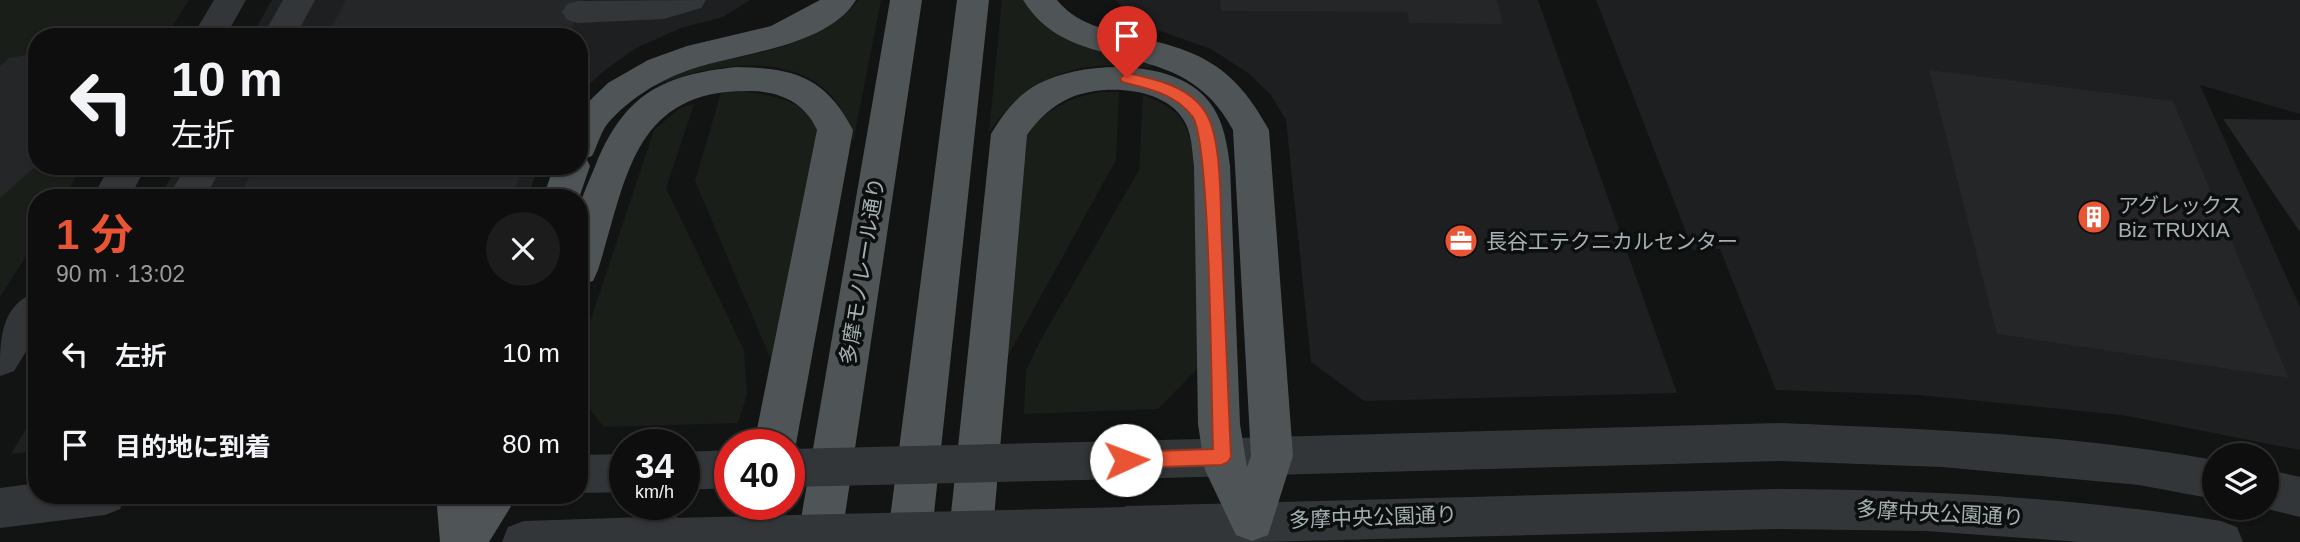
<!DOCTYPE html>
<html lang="ja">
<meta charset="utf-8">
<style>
:root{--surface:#0e0e0e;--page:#1c1c1c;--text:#f1f3f6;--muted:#9b9c9e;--line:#2e2e2e;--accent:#e95434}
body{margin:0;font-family:Arial,"Noto Sans JP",sans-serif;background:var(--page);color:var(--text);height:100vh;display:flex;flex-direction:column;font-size:26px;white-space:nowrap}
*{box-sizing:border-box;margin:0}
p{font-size:23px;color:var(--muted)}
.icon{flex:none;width:38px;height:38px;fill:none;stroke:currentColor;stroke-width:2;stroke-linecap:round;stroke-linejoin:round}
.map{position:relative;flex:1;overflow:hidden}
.sheet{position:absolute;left:28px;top:189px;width:560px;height:315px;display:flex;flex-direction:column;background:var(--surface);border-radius:28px;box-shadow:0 2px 5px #0004,0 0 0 2px var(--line)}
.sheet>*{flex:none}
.guide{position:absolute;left:28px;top:28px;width:560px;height:147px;border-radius:28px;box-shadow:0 2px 5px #0004,0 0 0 2px var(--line);background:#0e0e0e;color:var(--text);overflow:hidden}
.tools{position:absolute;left:2202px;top:443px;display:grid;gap:14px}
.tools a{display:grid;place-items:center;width:77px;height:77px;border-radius:50%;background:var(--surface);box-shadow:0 2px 5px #0004,0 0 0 2px var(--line);font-size:35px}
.speed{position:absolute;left:609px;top:429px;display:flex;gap:14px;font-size:35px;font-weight:700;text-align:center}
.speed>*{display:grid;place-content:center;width:91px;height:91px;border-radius:50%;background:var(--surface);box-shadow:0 2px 5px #0004,0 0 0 2px var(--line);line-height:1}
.speed small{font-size:18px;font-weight:400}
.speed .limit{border:10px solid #d22;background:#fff;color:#111}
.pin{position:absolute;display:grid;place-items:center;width:60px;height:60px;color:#fff;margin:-72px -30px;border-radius:50% 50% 50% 0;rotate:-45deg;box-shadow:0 0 7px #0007}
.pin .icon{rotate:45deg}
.me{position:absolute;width:77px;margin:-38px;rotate:88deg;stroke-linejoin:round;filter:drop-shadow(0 0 5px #0008)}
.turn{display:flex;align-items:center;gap:24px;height:147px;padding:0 28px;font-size:32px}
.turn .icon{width:91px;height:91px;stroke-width:2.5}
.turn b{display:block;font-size:49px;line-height:60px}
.round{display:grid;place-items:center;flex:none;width:74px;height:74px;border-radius:37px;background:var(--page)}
.head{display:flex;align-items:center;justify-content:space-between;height:119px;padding:0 28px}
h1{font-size:42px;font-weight:700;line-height:52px;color:var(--accent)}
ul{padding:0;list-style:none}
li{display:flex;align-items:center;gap:21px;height:91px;padding:0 28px}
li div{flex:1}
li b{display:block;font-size:26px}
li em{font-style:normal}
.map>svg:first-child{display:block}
.built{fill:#1e1f20}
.green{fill:#1a1e18}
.building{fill:#252627}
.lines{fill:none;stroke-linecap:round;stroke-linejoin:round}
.minor{fill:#333638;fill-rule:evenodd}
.major{fill:#4f5557;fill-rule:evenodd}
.minor-bridge{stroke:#333638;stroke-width:38}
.route{fill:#e95434;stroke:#973722;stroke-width:2}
.labels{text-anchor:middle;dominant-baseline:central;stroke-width:7;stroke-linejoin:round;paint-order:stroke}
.poi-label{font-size:21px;fill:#a4b0b3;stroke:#0d0e0e;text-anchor:start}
.street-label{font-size:21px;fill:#a4b0b3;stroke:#0d0e0e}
</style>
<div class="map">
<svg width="2300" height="542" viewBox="0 0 2300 542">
<rect width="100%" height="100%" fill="#121313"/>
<path class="built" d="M 272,0 L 750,0 L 723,17 L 681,28 L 636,48 L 605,70 L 579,94 L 579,37 L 251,37 Z
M 1115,0 L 1538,0 L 1677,393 L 1364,401 L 1311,362 L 1286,120 L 1271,95 L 1248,73 L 1211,49 L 1143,25 Z
M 1596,0 L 2300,0 L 2300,114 L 2200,85 L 2300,307 L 2300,450 L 2122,415 L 1918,395 L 1776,390 L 1720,249 L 1693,250 Z
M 177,166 L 539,166 L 527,198 L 159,198 Z
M 37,410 L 37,451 L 11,454 Z"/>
<path class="green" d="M 0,0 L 189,0 L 166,37 L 37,37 L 37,166 L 83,166 L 63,198 L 37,198 L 37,239 L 0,297 Z
M 859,0 L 881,0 L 853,143 C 835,44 721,57 650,88 C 687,61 732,62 774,49 C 805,40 836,22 859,0 Z
M 1002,0 L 1027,0 L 1154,63 L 1150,68 C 1081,58 1030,74 989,132 Z
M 744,91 C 766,95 799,99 813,119 C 816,125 818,135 820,142 L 772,362 L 695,181 L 721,93 Z
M 1101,92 L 1119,92 L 1116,160 L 1004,363 L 1026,136 C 1044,110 1070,97 1101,92 Z
M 1143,95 C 1179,109 1186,118 1194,155 L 1198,368 L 1158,409 L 1024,414 L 1026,370 L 1039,343 L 1139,170 Z
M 694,104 L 666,188 L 744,350 L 747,395 L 738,423 L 604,427 L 579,396 L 579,355 L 654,130 L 680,108 Z"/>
<path class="building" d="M 346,0 L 582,0 L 569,37 L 326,37 Z
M 1220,0 L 1497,0 L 1503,24 L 1409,23 L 1407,12 L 1221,11 Z
M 37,53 L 37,165 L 0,198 L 0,66 L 9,58 Z
M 1929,70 L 2173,101 L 2289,378 L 1997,334 Z
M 2223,119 L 2300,120 L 2300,232 Z
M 255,166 L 523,166 L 512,198 L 238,198 Z"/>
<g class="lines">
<path class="minor" d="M 214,0 L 246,0 L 225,37 L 192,37 Z
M 283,0 L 315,0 L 295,37 L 262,37 Z
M 706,0 L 701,8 L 664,19 L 578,23 L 567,20 L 562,12 L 567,4 L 578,1 Z
M 110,166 L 147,166 L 129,198 L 92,198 Z
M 186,166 L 222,166 L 205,198 L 168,198 Z
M 37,291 L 37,334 L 14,371 L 0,376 C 0,338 0,306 37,291 Z
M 1779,423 C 1925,429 2070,434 2214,460 L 2214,499 L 2139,485 L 1942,467 L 1779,461 L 1126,479 L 1111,474 L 1105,460 L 1111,446 L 1126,441 Z
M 730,450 L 730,488 L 684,490 L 684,452 Z
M 625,454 L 625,492 L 579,493 L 579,455 Z
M 2266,469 L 2300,477 L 2300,517 L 2263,508 L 2266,508 Z
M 37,483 L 37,495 L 127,495 L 120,509 L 105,515 L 0,528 L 0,488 Z
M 1777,489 C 1926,490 2073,497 2221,521 L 2237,527 L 2243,542 L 2079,542 L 1926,531 L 1777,529 L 1255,542 L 1115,542 L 1111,540 L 1105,526 L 1111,512 L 1127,506 Z
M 674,516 L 690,522 L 696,537 L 694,542 L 502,542 L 508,527 L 524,521 Z"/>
<path class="major" d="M 820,0 L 856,0 C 827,47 740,53 692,69 C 661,79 630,98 608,123 C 600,133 598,145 592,156 L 586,158 L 590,166 L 579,198 L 543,198 L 554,166 L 579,166 L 579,111 L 608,83 L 648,60 L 687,46 L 771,26 Z
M 890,0 L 922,0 L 841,542 L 797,542 Z
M 957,0 L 989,0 L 931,542 L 887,542 Z
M 1023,0 L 1057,0 C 1075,22 1101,29 1128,35 C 1199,50 1233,64 1269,130 L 1293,456 L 1268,535 L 1252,541 L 1236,535 L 1205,470 L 1198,424 L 1194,166 C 1192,151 1192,132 1183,119 C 1163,87 1104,84 1072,97 C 1053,105 1038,119 1027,135 L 992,542 L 948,542 L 991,134 C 1003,114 1017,95 1038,84 C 1083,61 1168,58 1205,97 C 1223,116 1227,142 1230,166 L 1240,424 L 1247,467 L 1251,456 L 1233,130 C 1181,30 1074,82 1023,0 Z
M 736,67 C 793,68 825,76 853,130 L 796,444 L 789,458 L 789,444 L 754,444 L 817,130 C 805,103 781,92 752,91 C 632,88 627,179 598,270 L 593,281 L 579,285 C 579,261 575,233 579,210 C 582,195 590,179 596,164 C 625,94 662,75 736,67 Z
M 436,495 L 518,495 L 489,542 L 440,542 Z
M 741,504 L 785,504 L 778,542 L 734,542 Z"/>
<path class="minor-bridge" d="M 789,468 L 1126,460
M 674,537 L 1127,526"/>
</g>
<path class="route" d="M 1127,73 C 1155,79 1190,86 1206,113 C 1223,141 1220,210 1222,244 C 1225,315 1228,386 1231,457 L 1228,462 L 1222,465 L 1126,468 L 1120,466 L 1117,460 L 1120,454 L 1126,452 L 1213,449 C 1211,401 1211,139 1192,116 C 1174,93 1148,89 1122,82 L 1120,78 Z"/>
<defs>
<symbol id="building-disc" viewBox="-11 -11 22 22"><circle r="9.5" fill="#e95434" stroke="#0d0e0e"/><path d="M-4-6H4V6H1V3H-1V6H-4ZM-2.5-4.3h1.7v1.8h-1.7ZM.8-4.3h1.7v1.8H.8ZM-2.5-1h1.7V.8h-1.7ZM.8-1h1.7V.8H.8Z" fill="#fff"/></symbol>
<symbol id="office-disc" viewBox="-11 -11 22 22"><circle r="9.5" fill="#e95434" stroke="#0d0e0e"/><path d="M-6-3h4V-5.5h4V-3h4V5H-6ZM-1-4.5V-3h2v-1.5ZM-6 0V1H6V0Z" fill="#fff"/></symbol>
</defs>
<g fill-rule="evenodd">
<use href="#building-disc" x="2075" y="198" width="38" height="38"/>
<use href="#office-disc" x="1442" y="222" width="38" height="38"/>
</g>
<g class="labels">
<g class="poi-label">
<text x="2118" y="205">アグレックス<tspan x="2118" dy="24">Biz TRUXIA</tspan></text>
<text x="1486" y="241">長谷工テクニカルセンター</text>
</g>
<g class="street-label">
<text transform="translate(862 271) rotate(-81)">多摩モノレール通り</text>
<text transform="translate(1940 513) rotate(3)">多摩中央公園通り</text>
<text transform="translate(1373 517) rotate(-2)">多摩中央公園通り</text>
</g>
</g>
</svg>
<div class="tools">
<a><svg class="icon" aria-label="layers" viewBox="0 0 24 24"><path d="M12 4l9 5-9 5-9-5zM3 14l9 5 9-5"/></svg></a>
</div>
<div class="speed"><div>34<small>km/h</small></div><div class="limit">40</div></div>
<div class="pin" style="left:1127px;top:78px;background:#d93025"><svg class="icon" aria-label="arrive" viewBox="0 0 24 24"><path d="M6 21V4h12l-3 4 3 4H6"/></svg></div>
<svg class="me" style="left:1126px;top:460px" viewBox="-20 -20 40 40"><circle r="19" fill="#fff"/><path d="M0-13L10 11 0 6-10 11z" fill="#e95434"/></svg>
<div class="guide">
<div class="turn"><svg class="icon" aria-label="left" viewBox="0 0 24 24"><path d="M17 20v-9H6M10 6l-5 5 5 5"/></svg><div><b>10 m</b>左折</div></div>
</div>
<section class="sheet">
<div class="head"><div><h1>1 分</h1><p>90 m · 13:02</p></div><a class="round"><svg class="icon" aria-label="close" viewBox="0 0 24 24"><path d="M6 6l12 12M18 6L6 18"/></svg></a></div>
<ul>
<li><svg class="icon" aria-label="left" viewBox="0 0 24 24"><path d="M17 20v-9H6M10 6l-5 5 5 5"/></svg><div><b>左折</b></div><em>10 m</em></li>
<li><svg class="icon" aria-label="arrive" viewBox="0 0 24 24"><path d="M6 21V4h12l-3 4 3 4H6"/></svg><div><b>目的地に到着</b></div><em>80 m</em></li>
</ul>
</section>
</div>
